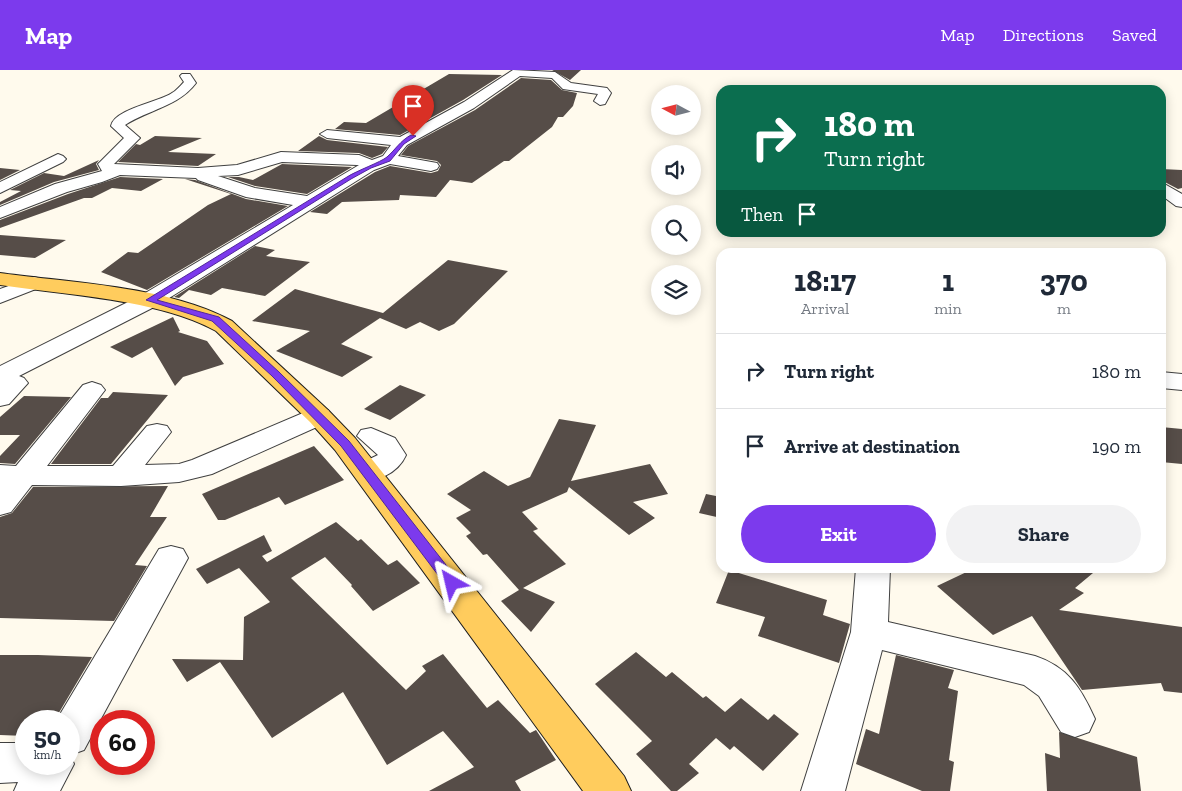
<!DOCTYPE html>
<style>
:root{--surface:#fff;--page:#f2f2f3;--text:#1f2937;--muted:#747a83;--line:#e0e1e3;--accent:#7c3aed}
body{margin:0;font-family:"Zilla Slab",serif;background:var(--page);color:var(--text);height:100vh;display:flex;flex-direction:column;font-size:19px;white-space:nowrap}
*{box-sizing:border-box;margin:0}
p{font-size:16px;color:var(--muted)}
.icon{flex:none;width:28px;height:28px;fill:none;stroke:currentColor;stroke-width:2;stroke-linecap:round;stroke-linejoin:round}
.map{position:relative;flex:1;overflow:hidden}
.side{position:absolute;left:716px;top:178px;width:450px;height:325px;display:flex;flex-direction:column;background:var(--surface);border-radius:15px;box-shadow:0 2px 12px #0003}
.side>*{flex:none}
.top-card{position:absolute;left:716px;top:15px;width:450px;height:152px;border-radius:15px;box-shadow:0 2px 12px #0003;background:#0b6e4f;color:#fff;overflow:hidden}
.needle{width:32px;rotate:277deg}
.fabs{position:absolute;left:651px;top:15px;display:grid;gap:10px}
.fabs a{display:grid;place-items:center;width:50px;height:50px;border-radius:50%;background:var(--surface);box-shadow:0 2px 12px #0003;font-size:25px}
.speed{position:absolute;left:15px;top:640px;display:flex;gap:10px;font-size:25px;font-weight:700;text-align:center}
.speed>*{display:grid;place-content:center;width:65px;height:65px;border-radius:50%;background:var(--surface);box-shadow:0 2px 12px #0003;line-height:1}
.speed small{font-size:12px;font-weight:400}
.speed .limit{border:8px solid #d22;background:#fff;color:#111}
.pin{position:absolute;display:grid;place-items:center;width:42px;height:42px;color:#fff;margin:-51px -21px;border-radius:50% 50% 50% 0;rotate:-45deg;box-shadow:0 0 5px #0007}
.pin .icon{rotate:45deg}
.me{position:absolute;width:55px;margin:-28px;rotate:323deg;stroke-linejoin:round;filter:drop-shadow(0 0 4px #0008)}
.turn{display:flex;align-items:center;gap:18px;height:105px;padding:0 25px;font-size:22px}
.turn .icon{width:65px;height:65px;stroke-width:2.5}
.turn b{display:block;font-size:35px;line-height:42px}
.then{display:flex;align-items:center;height:48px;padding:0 25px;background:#0003;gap:10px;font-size:19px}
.eta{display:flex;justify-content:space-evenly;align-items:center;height:85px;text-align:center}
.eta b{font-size:30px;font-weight:800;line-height:35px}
.action{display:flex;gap:10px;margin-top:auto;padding:10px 25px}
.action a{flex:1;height:58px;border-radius:30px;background:var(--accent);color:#fff;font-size:20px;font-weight:800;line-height:58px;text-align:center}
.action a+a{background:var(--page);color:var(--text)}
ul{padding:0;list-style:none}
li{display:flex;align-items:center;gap:15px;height:75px;padding:0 25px;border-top:1px solid var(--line)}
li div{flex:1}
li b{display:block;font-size:19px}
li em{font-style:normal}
header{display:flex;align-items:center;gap:30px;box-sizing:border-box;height:70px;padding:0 25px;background:var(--accent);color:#fff}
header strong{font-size:24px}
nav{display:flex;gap:28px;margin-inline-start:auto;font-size:18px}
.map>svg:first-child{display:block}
.building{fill:#564d48}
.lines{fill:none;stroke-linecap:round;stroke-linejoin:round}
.minor-casing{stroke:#404040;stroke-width:2}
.major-casing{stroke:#1e1e1e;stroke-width:2}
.minor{fill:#fff;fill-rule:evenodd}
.major{fill:#ffcc5d;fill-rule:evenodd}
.route{fill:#7c3aed;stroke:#51269a}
</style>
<header>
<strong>Map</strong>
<nav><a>Map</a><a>Directions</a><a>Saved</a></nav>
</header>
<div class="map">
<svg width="1182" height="721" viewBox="0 0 1182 721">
<rect width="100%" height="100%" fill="#fffaed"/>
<path class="building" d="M 552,0 L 581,0 L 570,10 Z
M 449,4 L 502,5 L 463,30 L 400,65 L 335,59 L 344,52 L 366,53 Z
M 521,8 L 551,10 L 562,20 L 577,23 L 573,36 L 563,47 L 558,47 L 552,57 L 509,91 L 504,91 L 472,113 L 450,110 L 436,127 L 400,125 L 399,130 L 342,132 L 327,144 L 310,142 L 375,102 L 390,96 L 431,103 L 438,101 L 441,95 L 437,91 L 401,85 L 408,76 L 475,40 Z
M 155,66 L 202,68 L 168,82 L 216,84 L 198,96 L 118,92 L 136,74 L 140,75 Z
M 319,66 L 327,70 L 388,77 L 382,84 L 372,88 L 359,83 L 298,81 Z
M 99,90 L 96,94 L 99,100 L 54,112 L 0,135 L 0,132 L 21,121 L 10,120 L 44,103 L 64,106 Z
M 282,94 L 352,97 L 307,124 L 255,116 L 228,107 L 239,107 L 253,110 Z
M 0,98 L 20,100 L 0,110 Z
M 1161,99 L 1182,100 L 1182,118 L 1178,119 L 1161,110 Z
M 120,107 L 163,109 L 141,121 L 112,118 L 92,128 L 84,128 L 0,158 L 0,150 L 68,124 Z
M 185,109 L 195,110 L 246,129 L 288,136 L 147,220 L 101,202 L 128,182 L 138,183 L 208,135 L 231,124 Z
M 0,165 L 66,170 L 35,188 L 0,185 Z
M 255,176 L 275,180 L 266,186 L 310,192 L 265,226 L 222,218 L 211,225 L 189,220 L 179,228 L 174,227 Z
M 448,190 L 508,201 L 454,254 L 439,261 L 420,252 L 406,259 L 380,248 L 341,274 L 373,287 L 342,307 L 276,281 L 310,261 L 252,251 L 295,219 L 383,243 Z
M 173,247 L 180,261 L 178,262 L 207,271 L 224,294 L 183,307 L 175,316 L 152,277 L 132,288 L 110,277 Z
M 400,315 L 426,325 L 390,350 L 364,339 Z
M 113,322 L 168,325 L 111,394 L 51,394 L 101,328 L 108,328 Z
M 24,326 L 71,327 L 15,394 L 0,393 L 0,386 L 20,365 L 0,365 L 0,347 Z
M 559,349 L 596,355 L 571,411 L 650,394 L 668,424 L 633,432 L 655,448 L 629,465 L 569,417 L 567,422 L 522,442 L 538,459 L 533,461 L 566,494 L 523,518 L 555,532 L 531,562 L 501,531 L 519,520 L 487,484 L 483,485 L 466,466 L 471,463 L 456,448 L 471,440 L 447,424 L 484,401 L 508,416 L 530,407 Z
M 1161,357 L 1182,359 L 1182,394 L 1161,392 Z
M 314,376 L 344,410 L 285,435 L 279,427 L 225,450 L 218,450 L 202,424 Z
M 168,416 L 150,447 L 167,447 L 135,495 L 147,496 L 114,551 L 0,548 L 0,447 L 12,443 L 33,417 Z
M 706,424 L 721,427 L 721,448 L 699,443 Z
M 336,452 L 358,471 L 361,469 L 388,495 L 397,490 L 420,513 L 373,541 L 351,516 L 352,515 L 325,487 L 291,508 L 406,620 L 426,601 L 422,596 L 443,584 L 487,638 L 498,630 L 530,663 L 536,660 L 556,690 L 515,711 L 521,721 L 429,721 L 474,697 L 443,661 L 387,695 L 343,622 L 272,668 L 220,592 L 187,612 L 172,589 L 243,590 L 244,547 L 270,532 L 239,498 L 207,514 L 196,499 L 264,465 L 272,481 L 262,486 L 267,492 Z
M 975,498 L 1099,498 L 1075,518 L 1084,523 L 1059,540 L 1182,557 L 1182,623 L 1164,621 L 1161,613 L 1082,620 L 1032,546 L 993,565 L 937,516 Z
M 729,500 L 827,530 L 823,545 L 850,554 L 839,593 L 758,566 L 765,547 L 716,533 Z
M 636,582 L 666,607 L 672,602 L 703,628 L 706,626 L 725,642 L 741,628 L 768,650 L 774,644 L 799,664 L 763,701 L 734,676 L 730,680 L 716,668 L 689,694 L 699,703 L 677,721 L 671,721 L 636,684 L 652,671 L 595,614 Z
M 0,585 L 38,585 L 92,587 L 54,651 L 26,651 L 26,666 L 0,665 Z
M 896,585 L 954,600 L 948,618 L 958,621 L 949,690 L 954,692 L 950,721 L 922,721 L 856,694 L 866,659 L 879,664 Z
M 1059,662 L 1137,687 L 1141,721 L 1047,721 L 1045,683 L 1060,688 Z"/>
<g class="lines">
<defs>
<path id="minor" d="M 513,0 L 555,2 L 571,13 L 607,18 L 611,23 L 605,34 L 600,35 L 594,31 L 598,24 L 563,19 L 552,8 L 520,6 L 474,38 L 407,75 L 398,86 L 437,93 L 439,96 L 437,99 L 431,101 L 390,94 L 374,100 L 158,235 L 19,306 L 24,308 L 28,313 L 9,334 L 0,336 L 0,296 L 142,225 L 293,135 L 246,127 L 198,110 L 196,108 L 120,105 L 102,112 L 67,122 L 0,148 L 0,137 L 55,114 L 102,101 L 98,94 L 124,68 L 111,56 C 114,39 159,32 172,23 C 176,21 180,16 184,12 L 180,6 L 182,4 L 190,4 L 196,13 C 179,36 148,40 125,55 L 140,68 L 114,94 L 198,98 L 237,95 L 281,82 L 359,85 L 372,90 L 383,86 L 391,75 L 327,68 L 320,64 L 327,60 L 400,67 L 464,32 ZM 282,92 L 357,95 L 359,95 L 307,126 L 255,118 L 218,106 L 238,105 Z
M 58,84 L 63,86 L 66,89 L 63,92 L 0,123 L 0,112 Z
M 1161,112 L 1182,124 L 1182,137 L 1176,136 L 1161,125 Z
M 34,207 L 41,209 L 44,213 L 41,217 L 0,233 L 0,219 Z
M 1161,302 L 1182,304 L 1182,320 L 1161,318 Z
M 92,312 L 101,315 L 105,320 L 47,396 L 113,396 L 147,356 L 157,354 L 167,356 L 171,362 L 145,395 L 179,394 L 192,390 L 310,340 L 319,338 L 328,340 L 332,346 L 328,352 L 212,404 L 179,412 L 121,416 L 32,415 L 11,442 L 0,445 L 0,395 L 16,396 L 83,315 Z
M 371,358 L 395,368 L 406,385 C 398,403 376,414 357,409 L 352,402 L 357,395 L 378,385 L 357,366 L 361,360 Z
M 171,476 L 183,479 L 188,488 L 84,680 L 70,685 L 74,694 L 60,721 L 14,721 L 18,712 L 0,713 L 0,673 L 26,673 L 26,694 L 69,694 L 69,651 L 56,651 L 159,479 Z
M 856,498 L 890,498 L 888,552 L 1035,586 C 1068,597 1081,618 1095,649 L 1089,662 L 1075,667 L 1061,662 L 1039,626 L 1024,615 L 882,580 L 845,721 L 801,721 L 851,562 Z"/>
<path id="major" d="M 0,203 C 72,213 168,216 232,251 L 328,340 L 355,368 L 624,706 L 631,721 L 583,721 L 335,380 L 310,352 L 216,261 C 159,229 65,225 0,215 Z"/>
</defs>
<use href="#minor" class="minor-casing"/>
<use href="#major" class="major-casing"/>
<use href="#minor" class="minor"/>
<use href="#major" class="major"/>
</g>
<path class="route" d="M 411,65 L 416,66 L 404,74 L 390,91 L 371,98 L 351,109 L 157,230 L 219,247 L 279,302 L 349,371 L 457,509 L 459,513 L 457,517 L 447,517 L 341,376 L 272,306 L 212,251 L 146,230 L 347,107 C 356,101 381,92 387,87 C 396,79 400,71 411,65 Z"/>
</svg>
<div class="fabs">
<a><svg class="needle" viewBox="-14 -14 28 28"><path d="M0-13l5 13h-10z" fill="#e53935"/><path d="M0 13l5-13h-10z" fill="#747a83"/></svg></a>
<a><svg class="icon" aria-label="sound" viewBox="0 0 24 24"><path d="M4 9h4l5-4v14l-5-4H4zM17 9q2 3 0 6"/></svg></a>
<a><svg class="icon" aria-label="search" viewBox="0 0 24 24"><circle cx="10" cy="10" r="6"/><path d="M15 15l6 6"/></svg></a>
<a><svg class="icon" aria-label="layers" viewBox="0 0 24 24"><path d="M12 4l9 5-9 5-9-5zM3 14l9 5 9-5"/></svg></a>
</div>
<div class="speed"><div>50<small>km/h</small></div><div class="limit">60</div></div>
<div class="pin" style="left:413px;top:66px;background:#d93025"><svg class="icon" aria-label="arrive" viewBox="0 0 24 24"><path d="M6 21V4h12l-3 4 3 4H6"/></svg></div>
<svg class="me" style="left:452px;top:513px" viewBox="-20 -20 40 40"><path d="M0-17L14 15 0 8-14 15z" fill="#7c3aed" stroke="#fff" stroke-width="4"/></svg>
<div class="top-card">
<div class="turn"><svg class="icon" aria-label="right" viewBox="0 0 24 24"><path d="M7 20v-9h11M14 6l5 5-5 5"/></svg><div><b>180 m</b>Turn right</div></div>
<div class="then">Then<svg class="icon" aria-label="arrive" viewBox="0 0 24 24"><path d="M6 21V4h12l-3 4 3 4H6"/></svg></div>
</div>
<section class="side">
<div class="eta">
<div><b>18:17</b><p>Arrival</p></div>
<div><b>1</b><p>min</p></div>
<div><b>370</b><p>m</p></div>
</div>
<ul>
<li><svg class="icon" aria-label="right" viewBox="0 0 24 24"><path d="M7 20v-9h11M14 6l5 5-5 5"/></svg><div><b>Turn right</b></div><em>180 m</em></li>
<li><svg class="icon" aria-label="arrive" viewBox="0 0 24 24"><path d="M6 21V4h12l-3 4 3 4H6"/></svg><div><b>Arrive at destination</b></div><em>190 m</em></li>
</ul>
<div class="action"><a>Exit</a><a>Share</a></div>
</section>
</div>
